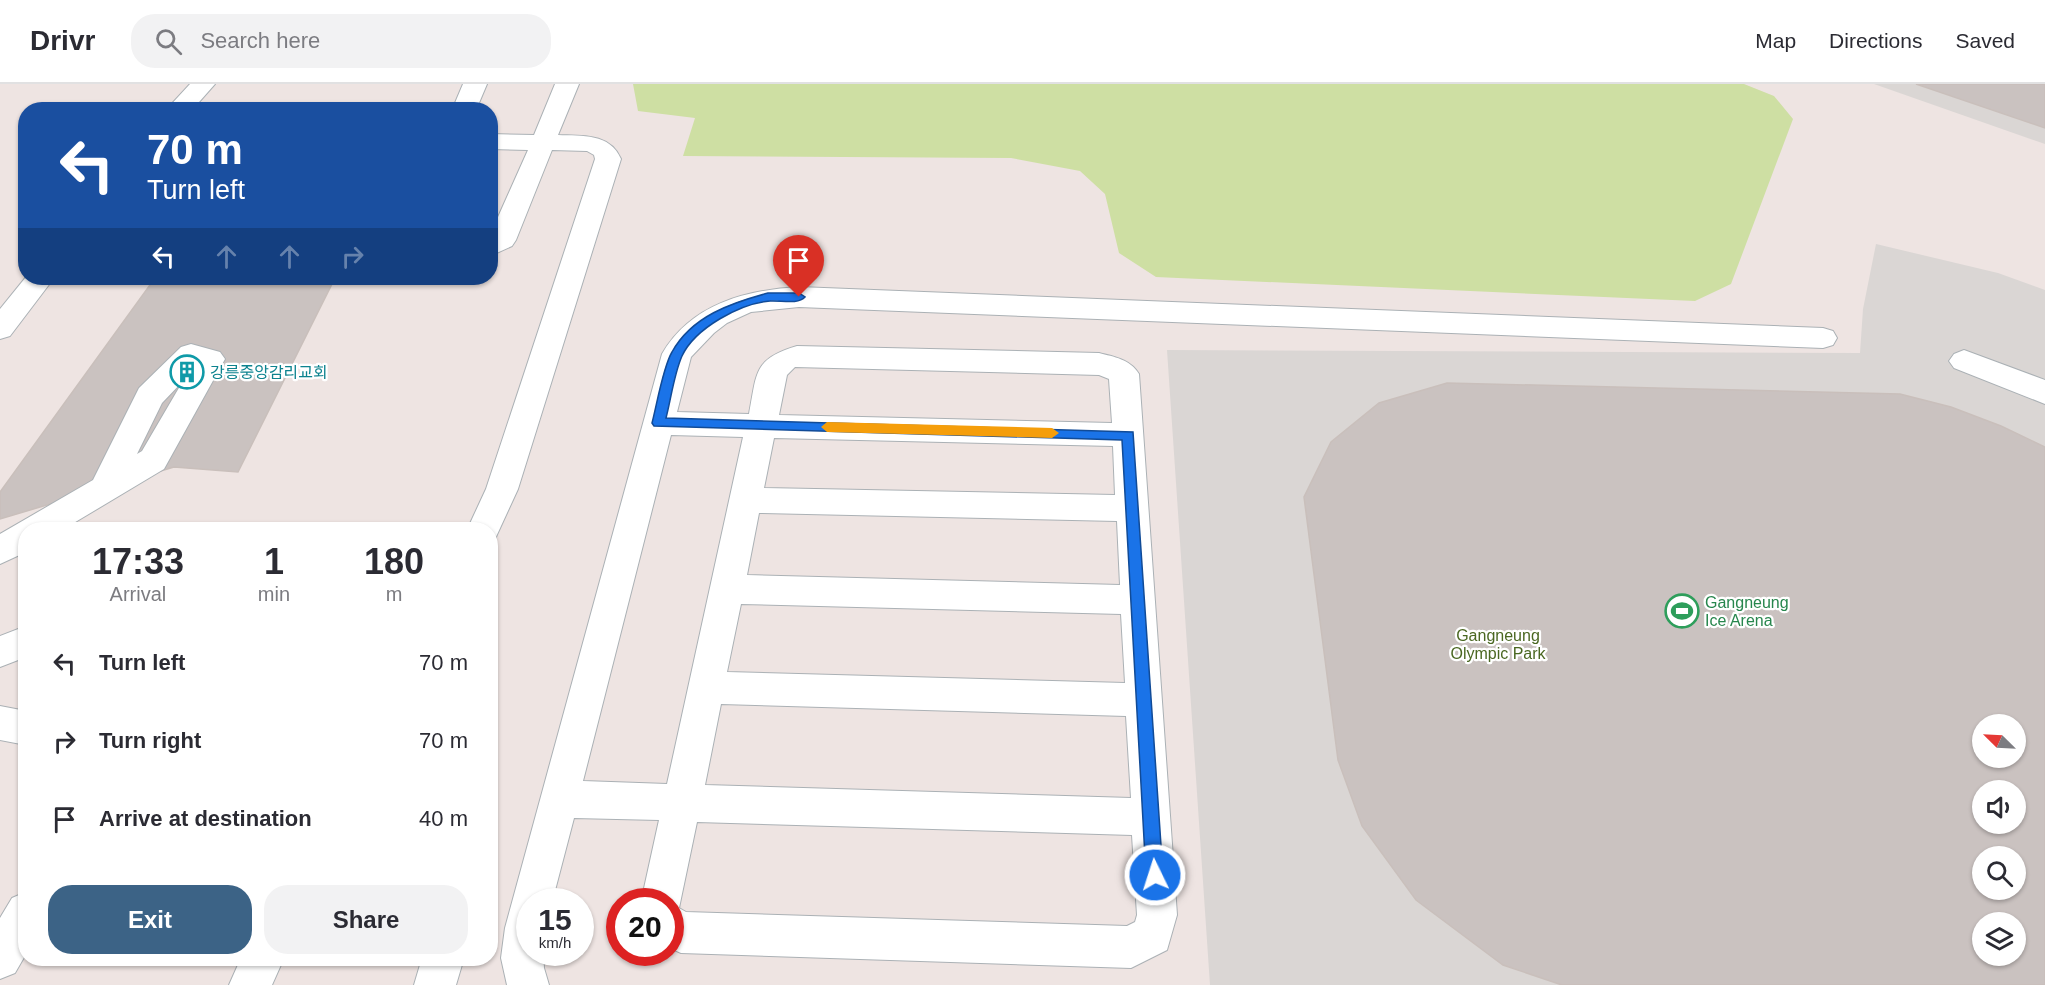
<!DOCTYPE html>
<meta charset="utf-8">
<style>
:root{--surface:#fff;--page:#f2f2f3;--text:#2b2b33;--muted:#7c7c81;--line:#e1e1e2;--accent:#3c6386}
body{margin:0;font-family:Helvetica,"Noto Sans KR",sans-serif;background:var(--page);color:var(--text);height:100vh;display:flex;flex-direction:column;font-size:22px;white-space:nowrap}
*{box-sizing:border-box;margin:0}
p{font-size:20px;color:var(--muted)}
.icon{flex:none;width:33px;height:33px;fill:none;stroke:currentColor;stroke-width:2;stroke-linecap:round;stroke-linejoin:round}
.map{position:relative;flex:1;overflow:hidden}
.sheet{position:absolute;left:18px;top:438px;width:480px;height:444px;display:flex;flex-direction:column;background:var(--surface);border-radius:24px;box-shadow:0 2px 4px #0004}
.sheet>*{flex:none}
.banner{position:absolute;left:18px;top:18px;width:480px;height:183px;border-radius:24px;box-shadow:0 2px 4px #0004;background:#1a4fa0;color:#fff;overflow:hidden}
.needle{width:39px;rotate:294deg}
.controls{position:absolute;left:1972px;top:630px;display:grid;gap:12px}
.controls a{display:grid;place-items:center;width:54px;height:54px;border-radius:50%;background:var(--surface);box-shadow:0 2px 4px #0004;font-size:30px}
.speed{position:absolute;left:516px;top:804px;display:flex;gap:12px;font-size:30px;font-weight:700;text-align:center}
.speed>*{display:grid;place-content:center;width:78px;height:78px;border-radius:50%;background:var(--surface);box-shadow:0 2px 4px #0004;line-height:1}
.speed small{font-size:15px;font-weight:400}
.speed .limit{border:9px solid #d22;background:#fff;color:#111}
.pin{position:absolute;display:grid;place-items:center;width:51px;height:51px;color:#fff;margin:-62px -26px;border-radius:50% 50% 50% 0;rotate:-45deg;box-shadow:0 0 6px #0007}
.pin .icon{rotate:45deg}
.me{position:absolute;width:66px;margin:-33px;rotate:356deg;stroke-linejoin:round;filter:drop-shadow(0 0 4px #0008)}
.turn{display:flex;align-items:center;gap:21px;height:126px;padding:0 30px;font-size:27px}
.turn .icon{width:78px;height:78px;stroke-width:2.5}
.turn b{display:block;font-size:42px;line-height:51px}
.lanes{display:flex;align-items:center;height:57px;padding:0 30px;background:#0003;justify-content:center;gap:30px;direction:ltr}
.lanes .off{opacity:.35}
.eta{display:flex;justify-content:space-evenly;align-items:center;height:102px;text-align:center}
.eta b{font-size:36px;font-weight:800;line-height:42px}
.primary-button{display:flex;gap:12px;margin-top:auto;padding:12px 30px}
.primary-button a{flex:1;height:69px;border-radius:24px;background:var(--accent);color:#fff;font-size:24px;font-weight:800;line-height:69px;text-align:center}
.primary-button a+a{background:var(--page);color:var(--text)}
ul{padding:0;list-style:none}
li{display:flex;align-items:center;gap:18px;height:78px;padding:0 30px}
li div{flex:1}
li b{display:block;font-size:22px}
li em{font-style:normal}
header{display:flex;align-items:center;gap:36px;box-sizing:border-box;height:84px;padding:0 30px;background:var(--surface);border-bottom:2px solid var(--line)}
header strong{font-size:28px}
nav{display:flex;gap:33px;margin-inline-start:auto;font-size:21px}
.search{width:420px;height:54px;background:var(--page);display:flex;align-items:center;gap:15px;box-sizing:border-box;padding:0 21px;border-radius:24px;color:var(--muted);font-size:22px}
.map>svg:first-child{display:block}
.green{fill:#cedfa3}
.plaza{fill:#dad6d4}
.building{fill:#cac2c0;stroke:#c9bfbb;stroke-width:1.5;fill-rule:evenodd}
.lines{fill:none;stroke-linecap:round;stroke-linejoin:round}
.minor-casing{stroke:#abb1b5;stroke-width:2}
.minor{fill:#fff;fill-rule:evenodd}
.route{fill:#1a73e8;stroke:#114b97;stroke-width:1.5}
.slow{fill:#f59e0b}
.labels{text-anchor:middle;dominant-baseline:central;stroke-width:4.5;stroke-linejoin:round;paint-order:stroke}
.culture-label{font-size:16px;fill:#0d838f;stroke:#fff;text-anchor:start}
.leisure-label{font-size:16px;fill:#27864d;stroke:#fff;text-anchor:start}
.park-label{font-size:16px;fill:#4a6721;stroke:#fff}
</style>
<header>
<strong>Drivr</strong>
<div class="search"><svg class="icon" aria-label="search" viewBox="0 0 24 24"><circle cx="10" cy="10" r="6"/><path d="M15 15l6 6"/></svg>Search here</div>
<nav><a>Map</a><a>Directions</a><a>Saved</a></nav>
</header>
<div class="map">
<svg width="2045" height="901" viewBox="0 0 2045 901">
<rect width="100%" height="100%" fill="#eee4e2"/>
<path class="green" d="M 633,0 L 1744,0 L 1774,12 L 1793,35 L 1731,200 L 1695,217 L 1156,193 L 1119,169 L 1105,110 L 1080,87 L 1011,74 L 683,72 L 695,34 L 638,27 Z"/>
<path class="plaza" d="M 1874,0 L 1916,0 L 2045,44 L 2045,60 Z
M 1876,160 L 1998,189 L 2045,206 L 2045,363 L 2001,342 L 1951,323 L 1900,310 L 1447,299 L 1379,319 L 1331,358 L 1304,413 L 1338,676 L 1362,742 L 1416,816 L 1503,881 L 1562,901 L 1210,901 L 1167,266 L 1860,269 L 1863,225 Z"/>
<path class="building" d="M 1916,0 L 2045,0 L 2045,44 Z
M 155,194 L 335,194 L 238,388 L 174,383 L 0,435 L 0,408 Z
M 1447,299 L 1900,310 L 1951,323 L 2001,342 L 2045,363 L 2045,901 L 1562,901 L 1503,881 L 1416,816 L 1362,742 L 1338,676 L 1304,413 L 1331,358 L 1379,319 ZM 1983,640 L 2016,640 L 2016,674 L 1983,674 ZM 1983,706 L 2016,706 L 2016,740 L 1983,740 ZM 1983,772 L 2016,772 L 2016,806 L 1983,806 ZM 1983,838 L 2016,838 L 2016,872 L 1983,872 Z"/>
<g class="lines">
<defs>
<path id="minor" d="M 190,0 L 215,0 L 192,26 L 166,26 Z
M 463,0 L 487,0 L 476,26 L 452,26 Z
M 555,0 L 579,0 L 558,51 C 582,52 610,49 621,75 L 518,405 L 495,455 L 490,457 L 490,446 L 467,446 L 486,405 L 595,75 L 594,71 L 587,67 L 552,66 L 516,156 L 512,162 L 490,172 L 490,151 L 528,66 L 490,65 L 490,50 L 534,51 Z
M 26,193 L 54,194 L 10,252 L 0,255 L 0,225 Z
M 799,203 L 1823,244 L 1833,247 L 1837,254 L 1833,261 L 1823,264 L 799,223 L 751,228 L 727,239 L 714,249 L 691,273 L 677,328 L 749,330 C 757,289 753,275 797,262 L 1099,269 C 1114,273 1130,275 1139,290 L 1177,831 L 1167,866 L 1131,884 L 681,869 L 670,864 L 670,818 L 641,818 L 659,736 L 574,734 L 552,818 L 530,818 L 530,868 L 543,868 L 544,884 L 549,901 L 507,901 L 501,874 L 505,844 L 662,270 C 691,220 746,206 799,203 ZM 795,283 L 1099,291 L 1109,295 L 1112,339 L 779,331 L 787,291 ZM 671,351 L 743,353 L 667,700 L 583,697 ZM 774,354 L 1113,362 L 1115,411 L 764,404 ZM 759,429 L 1117,437 L 1120,501 L 747,491 ZM 741,520 L 1121,530 L 1125,599 L 727,588 ZM 721,620 L 1126,632 L 1131,714 L 705,701 ZM 697,738 L 1132,751 L 1137,831 L 1135,838 L 1127,842 L 686,828 L 679,824 Z
M 191,260 L 220,268 L 225,275 L 164,385 L 62,446 L 26,446 L 26,468 L 0,480 L 0,450 L 93,396 L 139,304 L 181,263 ZM 183,297 L 142,367 L 137,370 L 162,319 Z
M 1964,266 L 2045,296 L 2045,320 L 1954,284 L 1949,277 L 1954,270 Z
M 26,542 L 26,573 L 0,583 L 0,552 Z
M 0,622 L 26,627 L 26,661 L 0,656 Z
M 26,808 L 26,870 L 15,889 L 0,895 L 0,834 L 12,814 Z
M 241,874 L 284,874 L 272,901 L 229,901 Z
M 422,874 L 464,874 L 456,901 L 414,901 Z"/>
</defs>
<use href="#minor" class="minor-casing"/>
<use href="#minor" class="minor"/>
</g>
<path class="route" d="M 768,209 L 799,209 L 805,213 C 798,221 780,216 770,217 C 741,219 695,244 682,272 C 674,290 671,315 666,334 L 1133,348 L 1163,791 L 1161,797 L 1155,800 L 1149,797 L 1146,791 L 1122,356 L 654,342 L 652,339 C 657,320 663,283 672,268 C 692,232 731,219 768,209 Z"/>
<path class="slow" d="M 827,338 L 1052,344 L 1059,349 L 1052,354 L 827,348 L 821,343 Z"/>
<defs>
<symbol id="building-ring" viewBox="-11 -11 22 22"><circle r="9.5" fill="#fff" stroke="#0f9aa8" stroke-width="1.5"/><path d="M-4-6H4V6H1V3H-1V6H-4ZM-2.5-4.3h1.7v1.8h-1.7ZM.8-4.3h1.7v1.8H.8ZM-2.5-1h1.7V.8h-1.7ZM.8-1h1.7V.8H.8Z" fill="#0f9aa8"/></symbol>
<symbol id="stadium-ring" viewBox="-11 -11 22 22"><circle r="9.5" fill="#fff" stroke="#2e9e5b" stroke-width="1.5"/><path d="M0-5a6.5 5 0 1 0 0 10a6.5 5 0 1 0 0-10ZM-3.5-1.8h7v3.6h-7Z" fill="#2e9e5b"/></symbol>
</defs>
<g fill-rule="evenodd">
<use href="#building-ring" x="168" y="269" width="38" height="38"/>
<use href="#stadium-ring" x="1663" y="508" width="38" height="38"/>
</g>
<g class="labels">
<g class="culture-label">
<text x="210" y="288">강릉중앙감리교회</text>
</g>
<g class="leisure-label">
<text x="1705" y="518">Gangneung<tspan x="1705" dy="18">Ice Arena</tspan></text>
</g>
<g class="park-label">
<text x="1498" y="551">Gangneung<tspan x="1498" dy="18">Olympic Park</tspan></text>
</g>
</g>
</svg>
<div class="controls">
<a><svg class="needle" viewBox="-14 -14 28 28"><path d="M0-13l5 13h-10z" fill="#e53935"/><path d="M0 13l5-13h-10z" fill="#7c7c81"/></svg></a>
<a><svg class="icon" aria-label="sound" viewBox="0 0 24 24"><path d="M4 9h4l5-4v14l-5-4H4zM17 9q2 3 0 6"/></svg></a>
<a><svg class="icon" aria-label="search" viewBox="0 0 24 24"><circle cx="10" cy="10" r="6"/><path d="M15 15l6 6"/></svg></a>
<a><svg class="icon" aria-label="layers" viewBox="0 0 24 24"><path d="M12 4l9 5-9 5-9-5zM3 14l9 5 9-5"/></svg></a>
</div>
<div class="speed"><div>15<small>km/h</small></div><div class="limit">20</div></div>
<div class="pin" style="left:799px;top:213px;background:#d93025"><svg class="icon" aria-label="arrive" viewBox="0 0 24 24"><path d="M6 21V4h12l-3 4 3 4H6"/></svg></div>
<svg class="me" style="left:1155px;top:791px" viewBox="-20 -20 40 40"><circle r="17" fill="#1a73e8" stroke="#fff" stroke-width="3"/><path d="M0-11L8 9 0 5-8 9z" fill="#fff"/></svg>
<div class="banner">
<div class="turn"><svg class="icon" aria-label="left" viewBox="0 0 24 24"><path d="M17 20v-9H6M10 6l-5 5 5 5"/></svg><div><b>70 m</b>Turn left</div></div>
<div class="lanes"><svg class="icon" aria-label="left" viewBox="0 0 24 24"><path d="M17 20v-9H6M10 6l-5 5 5 5"/></svg><svg class="icon off" aria-label="ahead" viewBox="0 0 24 24"><path d="M12 20V5M6 11l6-6 6 6"/></svg><svg class="icon off" aria-label="ahead" viewBox="0 0 24 24"><path d="M12 20V5M6 11l6-6 6 6"/></svg><svg class="icon off" aria-label="right" viewBox="0 0 24 24"><path d="M7 20v-9h11M14 6l5 5-5 5"/></svg></div>
</div>
<section class="sheet">
<div class="eta">
<div><b>17:33</b><p>Arrival</p></div>
<div><b>1</b><p>min</p></div>
<div><b>180</b><p>m</p></div>
</div>
<ul>
<li><svg class="icon" aria-label="left" viewBox="0 0 24 24"><path d="M17 20v-9H6M10 6l-5 5 5 5"/></svg><div><b>Turn left</b></div><em>70 m</em></li>
<li><svg class="icon" aria-label="right" viewBox="0 0 24 24"><path d="M7 20v-9h11M14 6l5 5-5 5"/></svg><div><b>Turn right</b></div><em>70 m</em></li>
<li><svg class="icon" aria-label="arrive" viewBox="0 0 24 24"><path d="M6 21V4h12l-3 4 3 4H6"/></svg><div><b>Arrive at destination</b></div><em>40 m</em></li>
</ul>
<div class="primary-button"><a>Exit</a><a>Share</a></div>
</section>
</div>
